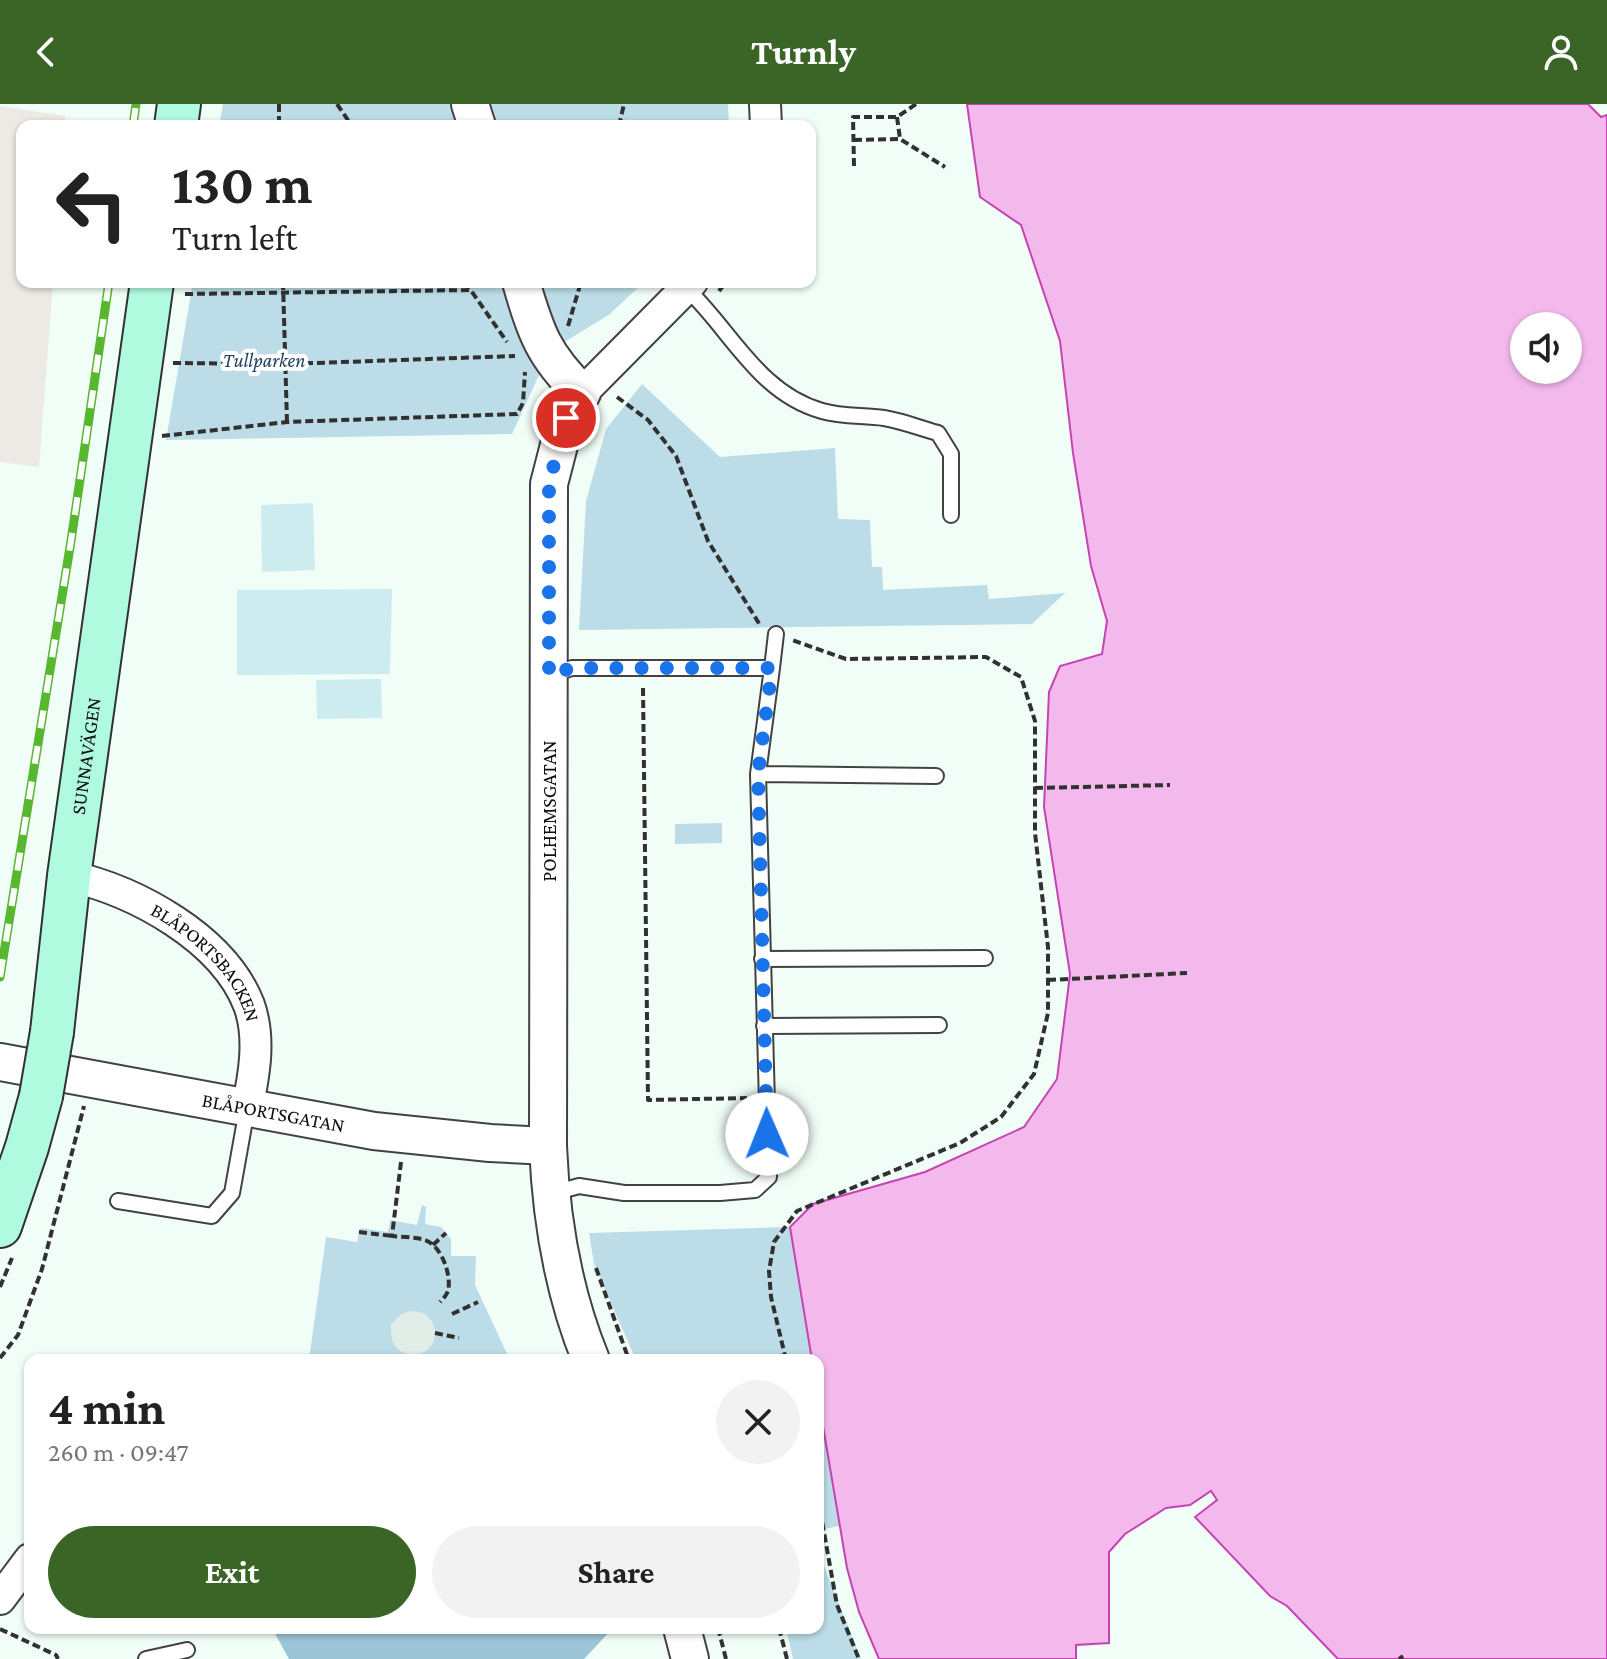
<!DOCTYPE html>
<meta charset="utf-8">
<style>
:root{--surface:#fff;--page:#f2f2f2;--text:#222;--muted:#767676;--accent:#3a6527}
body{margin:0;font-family:"Crimson Pro",serif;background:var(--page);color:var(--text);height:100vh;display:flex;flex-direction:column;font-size:30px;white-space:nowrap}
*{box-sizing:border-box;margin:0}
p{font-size:26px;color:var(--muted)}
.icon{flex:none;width:44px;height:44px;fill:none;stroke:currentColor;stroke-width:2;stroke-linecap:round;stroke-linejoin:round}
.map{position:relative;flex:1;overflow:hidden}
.drawer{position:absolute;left:24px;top:1250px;width:800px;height:280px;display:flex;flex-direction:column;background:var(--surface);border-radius:16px;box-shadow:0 2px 6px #0004}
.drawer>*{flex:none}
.top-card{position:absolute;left:16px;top:16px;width:800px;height:168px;border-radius:16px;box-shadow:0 2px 6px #0004;background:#fff;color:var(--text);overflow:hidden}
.fabs{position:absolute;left:1510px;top:208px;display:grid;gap:16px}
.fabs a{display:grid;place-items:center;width:72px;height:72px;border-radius:50%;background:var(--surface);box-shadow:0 2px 6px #0004;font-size:40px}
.pin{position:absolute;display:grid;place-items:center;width:68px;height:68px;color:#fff;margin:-34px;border:4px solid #fff;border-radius:50%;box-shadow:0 2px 8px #0007}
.me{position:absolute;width:88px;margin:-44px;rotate:359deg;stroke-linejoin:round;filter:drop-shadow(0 0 6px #0008)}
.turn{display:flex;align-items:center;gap:28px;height:168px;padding:0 24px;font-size:36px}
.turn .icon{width:104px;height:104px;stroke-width:2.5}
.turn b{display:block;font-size:56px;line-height:68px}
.round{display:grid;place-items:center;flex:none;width:84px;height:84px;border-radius:42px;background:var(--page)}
.summary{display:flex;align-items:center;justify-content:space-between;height:136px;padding:0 24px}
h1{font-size:48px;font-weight:700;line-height:60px}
.cta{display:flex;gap:16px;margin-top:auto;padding:16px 24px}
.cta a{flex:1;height:92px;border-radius:48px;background:var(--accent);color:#fff;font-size:32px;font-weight:700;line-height:92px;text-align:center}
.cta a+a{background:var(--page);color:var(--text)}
header{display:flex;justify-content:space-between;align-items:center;height:104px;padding:0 24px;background:var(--accent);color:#fff;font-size:36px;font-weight:700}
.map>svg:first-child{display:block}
.industrial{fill:#ede9e4}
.green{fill:#bcdde7;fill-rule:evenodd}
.forest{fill:#9cc5d7}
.pitch{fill:#cdecef}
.plaza{fill:#e0eee7}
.water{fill:#f3b8ec;stroke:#c643b2;stroke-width:2;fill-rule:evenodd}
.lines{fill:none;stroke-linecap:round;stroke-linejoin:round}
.service-casing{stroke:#424242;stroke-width:18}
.minor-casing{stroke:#424242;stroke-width:34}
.tertiary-casing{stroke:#424242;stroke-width:40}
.secondary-casing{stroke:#313131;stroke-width:46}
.path{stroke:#313131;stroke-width:4;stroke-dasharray:8 4;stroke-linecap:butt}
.service{stroke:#fff;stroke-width:14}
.minor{stroke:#fff;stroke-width:30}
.tertiary{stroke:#fff;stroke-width:36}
.secondary{stroke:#b0fadf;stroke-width:42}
.rail-casing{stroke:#57b72e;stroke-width:9}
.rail{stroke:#fff;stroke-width:6;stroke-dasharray:18;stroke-linecap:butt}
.secondary-bridge-casing{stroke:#313131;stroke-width:46;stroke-linecap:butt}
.secondary-bridge{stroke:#b0fadf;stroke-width:42}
.route{stroke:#1a73e8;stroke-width:14;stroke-dasharray:0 25.2}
.labels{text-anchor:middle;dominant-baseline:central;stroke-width:8;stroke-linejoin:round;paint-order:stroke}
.park-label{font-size:20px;font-style:italic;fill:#224063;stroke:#fff}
.street-label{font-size:20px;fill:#0f0f0f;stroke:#fff}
</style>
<header><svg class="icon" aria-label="back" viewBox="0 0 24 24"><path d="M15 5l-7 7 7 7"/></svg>Turnly<svg class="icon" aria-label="person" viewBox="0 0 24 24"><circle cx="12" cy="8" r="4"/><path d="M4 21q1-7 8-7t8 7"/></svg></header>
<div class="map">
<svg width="1607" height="1555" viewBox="0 0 1607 1555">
<rect width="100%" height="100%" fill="#f1fef8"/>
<path class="industrial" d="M 0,2 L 65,12 L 64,22 L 22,22 L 22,178 L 53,178 L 39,363 L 0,358 Z"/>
<path class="green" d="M 223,0 L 728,0 L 729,22 L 219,22 Z
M 193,178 L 644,178 L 610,210 L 550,247 L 512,330 L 166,336 Z
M 642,280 L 720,353 L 835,344 L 838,415 L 870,416 L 872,463 L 882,463 L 883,486 L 987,481 L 989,495 L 1065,489 L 1032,520 L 579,526 L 586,397 L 606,325 Z
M 722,719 L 722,739 L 675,740 L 675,720 Z
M 422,1101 L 426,1103 L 425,1120 L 441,1123 L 451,1135 L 451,1152 L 476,1152 L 475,1181 L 510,1256 L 309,1256 L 326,1133 L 357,1138 L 360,1124 L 388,1128 L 390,1116 L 417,1121 ZM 409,1208 L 425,1210 C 433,1221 435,1227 432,1240 L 393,1236 L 391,1221 Z
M 790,1123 L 812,1256 L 636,1256 L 594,1160 L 589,1129 Z
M 818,1293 L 840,1422 L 818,1426 Z
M 824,1462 L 861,1555 L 793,1555 L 786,1524 L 818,1524 L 818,1493 L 824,1492 L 818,1464 Z"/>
<path class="forest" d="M 272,1524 L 613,1524 L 584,1555 L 289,1555 Z"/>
<path class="pitch" d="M 313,399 L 315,466 L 262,468 L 261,401 Z
M 392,485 L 390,570 L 237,571 L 237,486 Z
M 381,575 L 382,614 L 317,615 L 316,576 Z"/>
<path class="plaza" d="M391 1229a22 22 0 1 1 44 0a22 22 0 1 1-44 0Z"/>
<path class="water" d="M 967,0 L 1588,0 L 1601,13 L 1607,11 L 1607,1555 L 1338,1555 L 1287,1502 L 1270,1492 L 1195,1413 L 1217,1396 L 1211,1387 L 1190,1401 L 1166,1404 L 1125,1430 L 1109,1448 L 1109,1539 L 1076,1541 L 1076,1555 L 879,1555 L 859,1508 L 847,1464 L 818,1293 L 818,1256 L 812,1256 L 790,1123 L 813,1100 L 925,1068 L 1024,1023 L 1057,975 L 1070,870 L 1044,703 L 1049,588 L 1060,562 L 1102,550 L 1107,517 L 1091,462 L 1073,349 L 1060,237 L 1021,121 L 980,93 ZM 1524,222 L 1568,222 L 1568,266 L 1524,266 Z"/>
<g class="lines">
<defs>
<path id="service" d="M 686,184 C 731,226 758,289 822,307 C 842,313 864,311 884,314 C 902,317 920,324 938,329 L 951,350 L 951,411
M 550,571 L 572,564 L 772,564 L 776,530
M 758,670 L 936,672
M 762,855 L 985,854
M 764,922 L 939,921
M 550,1090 L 579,1082 L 624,1089 L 720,1089 L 755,1086 L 769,1073 L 758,670 L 772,564
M 118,1097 L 212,1112 L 232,1089 L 247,1005
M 146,1555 L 187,1546"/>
<g id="minor">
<path d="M 765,0 L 766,22"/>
<path d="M 582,289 L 692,178"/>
<path id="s1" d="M 69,772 C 136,787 223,834 249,901 C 261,934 254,972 247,1005"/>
<path d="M 0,1495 L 30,1455"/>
</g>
<g id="tertiary">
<path d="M 470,0 L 477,22"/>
<path d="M 521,178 C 536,229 543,251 582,289 L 566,314 L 549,380 L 548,1042 C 551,1115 563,1188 591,1256"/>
<path id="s2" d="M 0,958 L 374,1027 L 490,1039 L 548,1042"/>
<path d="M 682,1524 L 690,1555"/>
</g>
<g id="secondary">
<path d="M 176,22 L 179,0"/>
<path id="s3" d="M 52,928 L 69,772 L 152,178"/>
<path d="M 0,1122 L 27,1043 L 41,992"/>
</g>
</defs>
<use href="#service" class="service-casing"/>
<use href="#minor" class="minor-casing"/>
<use href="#tertiary" class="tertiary-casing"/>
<use href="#secondary" class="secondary-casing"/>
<path class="path" d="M 279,0 L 279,22
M 337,0 L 352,22
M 897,13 L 900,35 L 945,63
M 619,22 L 624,0
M 854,36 L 900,35
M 854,62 L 853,13 L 897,13 L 916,0
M 283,178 L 287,318
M 465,178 L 507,238
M 719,187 L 726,178
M 185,190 L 470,186
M 568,222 L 581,178
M 173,259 L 286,260 L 515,252
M 617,293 L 648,316 L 676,352 L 708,437 L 760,521
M 162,332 L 287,318 L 517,310 L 523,299 L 525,268
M 643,584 L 648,996 L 747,994
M 1035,684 L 1170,681
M 1048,876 L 1187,869
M 401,1058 L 392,1132 C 402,1133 415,1133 425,1136 C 441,1141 452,1171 448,1187 C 446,1192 443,1195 440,1198
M 359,1128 L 392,1132
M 433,1141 L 446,1129
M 596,1164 L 629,1256
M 0,1183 L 12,1154
M 452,1210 L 478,1198
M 435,1229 L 459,1234
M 361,1252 L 362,1256
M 0,1254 L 18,1231 L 42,1165 L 84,1002
M 451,1254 L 453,1256
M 786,1256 L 771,1193 L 769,1167 L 774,1138 L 797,1107 L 960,1039 L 1001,1013 L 1034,970 L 1048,909 L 1048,843 L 1035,729 L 1035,617 L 1021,573 L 986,553 L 846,555 L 792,536
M 818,1395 L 837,1501 L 859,1555
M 718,1524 L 726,1555
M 779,1524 L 787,1555
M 0,1525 L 56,1551 L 58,1555
M 1399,1555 L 1403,1552"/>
<use href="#service" class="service"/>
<use href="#minor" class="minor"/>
<use href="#tertiary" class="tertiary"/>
<use href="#secondary" class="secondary"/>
<defs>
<path id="rail" d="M 133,22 L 136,0
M 0,873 L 71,437 L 109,178"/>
</defs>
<use href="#rail" class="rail-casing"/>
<use href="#rail" class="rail"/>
<defs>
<path id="secondary-bridge" d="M 41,992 L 52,928"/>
</defs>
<use href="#secondary-bridge" class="secondary-bridge-casing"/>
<use href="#secondary-bridge" class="secondary-bridge"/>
</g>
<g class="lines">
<path class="route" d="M 566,314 L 549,380 L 549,571 L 572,564 L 772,564 L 758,670 L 767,1030"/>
</g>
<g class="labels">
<g class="park-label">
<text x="264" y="256">Tullparken</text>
</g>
<g class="street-label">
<text stroke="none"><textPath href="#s3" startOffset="278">SUNNAVÄGEN</textPath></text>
<text transform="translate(549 707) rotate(-90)">POLHEMSGATAN</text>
<text stroke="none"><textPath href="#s1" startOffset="168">BLÅPORTSBACKEN</textPath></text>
<text stroke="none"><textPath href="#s2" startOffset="278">BLÅPORTSGATAN</textPath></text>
</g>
</g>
</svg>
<div class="fabs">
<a><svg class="icon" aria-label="sound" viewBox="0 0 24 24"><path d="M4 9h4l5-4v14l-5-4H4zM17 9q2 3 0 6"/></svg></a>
</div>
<div class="pin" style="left:566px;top:314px;background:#d93025"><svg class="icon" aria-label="arrive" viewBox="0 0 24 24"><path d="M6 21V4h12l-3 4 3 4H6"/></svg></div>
<svg class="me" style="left:767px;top:1030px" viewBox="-20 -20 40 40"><circle r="19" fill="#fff"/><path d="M0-13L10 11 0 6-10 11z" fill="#1a73e8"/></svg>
<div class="top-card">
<div class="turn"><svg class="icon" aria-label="left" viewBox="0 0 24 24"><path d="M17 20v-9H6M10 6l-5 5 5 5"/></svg><div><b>130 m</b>Turn left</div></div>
</div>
<section class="drawer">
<div class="summary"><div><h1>4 min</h1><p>260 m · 09:47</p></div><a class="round"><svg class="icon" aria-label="close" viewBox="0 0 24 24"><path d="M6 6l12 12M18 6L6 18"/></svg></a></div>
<div class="cta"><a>Exit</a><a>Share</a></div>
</section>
</div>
